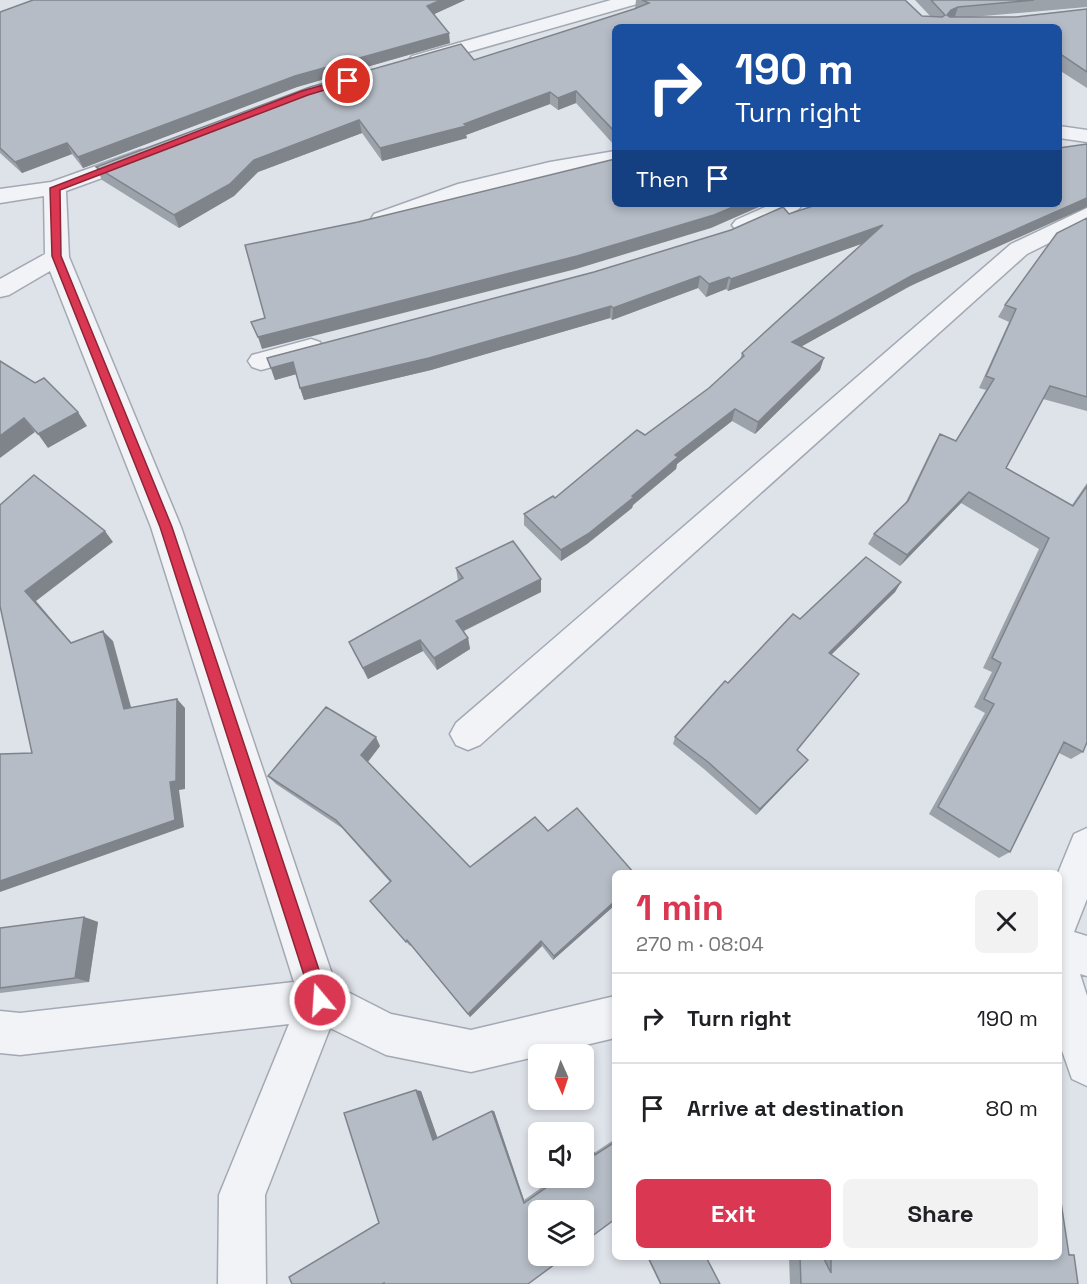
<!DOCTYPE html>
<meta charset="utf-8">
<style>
:root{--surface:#fff;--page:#f2f2f2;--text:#202124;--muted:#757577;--line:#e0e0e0;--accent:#da3753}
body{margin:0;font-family:"Space Grotesk",sans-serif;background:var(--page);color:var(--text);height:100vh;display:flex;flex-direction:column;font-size:22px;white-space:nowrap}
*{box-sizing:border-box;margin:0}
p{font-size:20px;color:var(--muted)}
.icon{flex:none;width:33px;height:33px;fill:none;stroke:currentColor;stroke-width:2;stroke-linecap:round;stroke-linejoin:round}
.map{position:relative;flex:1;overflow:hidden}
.details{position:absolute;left:612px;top:870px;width:450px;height:390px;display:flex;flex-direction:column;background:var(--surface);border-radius:9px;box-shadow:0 3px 9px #0003}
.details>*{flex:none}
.banner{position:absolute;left:612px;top:24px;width:450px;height:183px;border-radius:9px;box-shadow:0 3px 9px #0003;background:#1a4fa0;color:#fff;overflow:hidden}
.needle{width:39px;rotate:177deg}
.controls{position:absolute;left:528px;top:1044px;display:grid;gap:12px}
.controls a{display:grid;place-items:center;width:66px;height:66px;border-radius:9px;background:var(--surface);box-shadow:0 3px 9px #0003;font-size:30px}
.pin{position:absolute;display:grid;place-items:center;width:51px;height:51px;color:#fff;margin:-26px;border:3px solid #fff;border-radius:50%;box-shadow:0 2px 6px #0007}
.me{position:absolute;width:66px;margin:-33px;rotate:342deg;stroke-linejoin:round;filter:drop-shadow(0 0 4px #0008)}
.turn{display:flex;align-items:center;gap:21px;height:126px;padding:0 24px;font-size:27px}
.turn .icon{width:78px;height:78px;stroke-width:2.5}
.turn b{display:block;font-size:42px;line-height:51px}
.then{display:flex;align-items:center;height:57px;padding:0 24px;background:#0003;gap:12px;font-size:22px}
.round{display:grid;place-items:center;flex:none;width:63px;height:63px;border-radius:9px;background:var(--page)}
.headline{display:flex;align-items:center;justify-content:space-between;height:102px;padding:0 24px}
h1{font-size:36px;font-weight:700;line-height:45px;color:var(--accent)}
.action{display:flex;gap:12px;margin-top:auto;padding:12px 24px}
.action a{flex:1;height:69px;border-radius:9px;background:var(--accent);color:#fff;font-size:24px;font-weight:700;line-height:69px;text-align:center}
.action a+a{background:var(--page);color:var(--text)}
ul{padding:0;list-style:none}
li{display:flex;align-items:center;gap:18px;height:90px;padding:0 24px;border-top:2px solid var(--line)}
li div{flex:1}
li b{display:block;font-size:22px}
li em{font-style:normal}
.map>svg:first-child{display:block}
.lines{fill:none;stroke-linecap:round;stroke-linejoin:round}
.street-casing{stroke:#a3a9b3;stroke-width:3}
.street{fill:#f1f3f7;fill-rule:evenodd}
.wall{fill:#9ca2aa}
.shaded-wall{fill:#7f848b}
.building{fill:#b5bcc6;stroke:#7f848b;stroke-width:1.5}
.route{fill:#da3753;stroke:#8e2436;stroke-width:1.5}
</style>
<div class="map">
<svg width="1087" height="1284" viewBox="0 0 1087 1284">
<rect width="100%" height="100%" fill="#dee2e9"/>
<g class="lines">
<defs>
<path id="street" d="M 611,0 L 640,0 L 637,4 L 426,64 L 412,64 L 409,60 L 412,56 Z
M 1059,126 L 1087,130 L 1087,142 L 1059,138 Z
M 141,150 L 149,151 L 152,156 L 149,161 L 66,191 L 69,257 L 181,527 L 336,986 L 391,1014 L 471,1030 L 615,996 L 615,1038 L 471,1072 L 386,1055 L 330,1028 L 265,1195 L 266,1284 L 218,1284 L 219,1195 L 289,1024 L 20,1055 L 0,1053 L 0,1011 L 20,1013 L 294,982 L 151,527 L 50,271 L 9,295 L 0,297 L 0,279 L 45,254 L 44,196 L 0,203 L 0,189 L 51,182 Z
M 615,151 L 615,163 L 550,176 L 473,194 L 382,226 L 374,224 L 371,219 L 374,214 L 458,184 L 550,162 Z
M 772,204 L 802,204 L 799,209 L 752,230 L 744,232 L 736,230 L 732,225 L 736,220 Z
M 1087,208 L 1087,224 L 1027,254 L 480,745 L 468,750 L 456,745 L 450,734 L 456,723 L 1011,244 Z
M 311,339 L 320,342 L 324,348 L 320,354 L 261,370 L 252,367 L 248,361 L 252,355 Z
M 1087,828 L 1087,899 L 1074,932 L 1087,936 L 1087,976 L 1080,974 L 1087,996 L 1087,1086 L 1072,1079 L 1059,1042 L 1058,873 L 1074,834 Z"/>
</defs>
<use href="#street" class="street-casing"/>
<use href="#street" class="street"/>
</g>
<path class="wall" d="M 33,0 L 465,0 L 434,14 L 450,43 L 297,87 L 83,168 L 72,154 L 22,173 L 0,153 L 0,12 Z
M 636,0 L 905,0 L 922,16 L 931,17 L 915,0 L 1087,0 L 1087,7 L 972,17 L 1015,17 L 1087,9 L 1087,88 L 1059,70 L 1059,27 L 615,27 L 615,146 L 576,103 L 558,110 L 550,104 L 466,135 L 467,138 L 382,161 L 362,133 L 258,172 L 234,196 L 179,228 L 102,180 L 96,167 L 474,60 L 635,9 Z
M 1059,204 L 802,346 L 820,370 L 755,434 L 732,421 L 677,464 L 676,469 L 633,505 L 632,508 L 587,544 L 561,561 L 524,525 L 524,514 L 555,498 L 645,435 L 709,388 L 740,360 L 742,353 L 864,243 L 728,291 L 726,289 L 706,297 L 698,288 L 612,320 L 610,318 L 431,370 L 304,400 L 296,374 L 275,380 L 267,358 L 594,272 L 789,214 Z
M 1087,218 L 1087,411 L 1043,399 L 1006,468 L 1072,505 L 1087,483 L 1087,742 L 1083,752 L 1071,759 L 1059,753 L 1010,852 L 999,858 L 929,814 L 985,713 L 974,707 L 992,672 L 983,668 L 1039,549 L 961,503 L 900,566 L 868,544 L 874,534 L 905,504 L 933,446 L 940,434 L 956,441 L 986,390 L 979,388 L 1009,322 L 998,317 L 1005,305 Z
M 456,568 L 541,592 L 464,631 L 468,638 L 470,649 L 437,670 L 423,651 L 368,679 L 354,653 L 349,642 L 458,581 Z
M 901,582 L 895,592 L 831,654 L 859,674 L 797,750 L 803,766 L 756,815 L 704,769 L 673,744 L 675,737 L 728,683 L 800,619 Z
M 380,746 L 368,762 L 470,867 L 548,831 L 615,873 L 615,905 L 553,960 L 542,946 L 470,1017 L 411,945 L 410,946 L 370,901 L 390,882 L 342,828 L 276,784 L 268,776 Z
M 84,917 L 98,922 L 89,982 L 0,993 L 0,928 Z
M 421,1091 L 437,1138 L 494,1111 L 524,1200 L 555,1178 L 584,1178 L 584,1158 L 592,1151 L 594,1153 L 615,1139 L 615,1219 L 384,1283 L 289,1277 L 378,1223 Z
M 1069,1254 L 1074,1255 L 1078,1284 L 790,1284 L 789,1257 L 1059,1257 Z
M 647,1257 L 706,1257 L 720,1284 L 660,1284 Z"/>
<path class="shaded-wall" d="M 441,0 L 465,0 L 428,17 L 427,6 Z
M 958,7 L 954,19 L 946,22 L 947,15 L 951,10 Z
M 449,33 L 450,43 L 297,87 L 83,168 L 78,157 L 295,76 Z
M 576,91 L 576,103 L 558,110 L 558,98 Z
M 550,92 L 550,104 L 466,135 L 467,138 L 382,161 L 380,148 L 464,124 Z
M 359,120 L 362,133 L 258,172 L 234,196 L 179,228 L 174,215 L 254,160 Z
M 67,143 L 72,154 L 22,173 L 15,162 Z
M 1087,198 L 1087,207 L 908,287 L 788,354 L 792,342 L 913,275 Z
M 740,204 L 766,204 L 711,228 L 576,269 L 262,349 L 258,337 Z
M 883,225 L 878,238 L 728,291 L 731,279 Z
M 700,276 L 698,288 L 612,320 L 613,308 Z
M 729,277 L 726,289 L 706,297 L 709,284 Z
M 611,306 L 610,318 L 431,370 L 304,400 L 300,388 Z
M 824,358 L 820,370 L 755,434 L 758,422 Z
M 293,362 L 297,374 L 275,380 L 271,368 Z
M 735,409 L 732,421 L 677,464 L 676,469 L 633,505 L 632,508 L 587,544 L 561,561 L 561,550 L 632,496 L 675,455 Z
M 78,412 L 87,426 L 48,448 L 38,434 Z
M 24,418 L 35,432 L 0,458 L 0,436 Z
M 969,492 L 961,503 L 900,566 L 907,555 Z
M 105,531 L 113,542 L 36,601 L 81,654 L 71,643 L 25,591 Z
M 541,579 L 541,592 L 459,633 L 456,621 Z
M 901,582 L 895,592 L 824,662 L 829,653 Z
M 103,631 L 113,641 L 134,718 L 124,709 Z
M 468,638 L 470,649 L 437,670 L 434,658 Z
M 420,640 L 423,651 L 368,679 L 363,668 Z
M 177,699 L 185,708 L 185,789 L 179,790 L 184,827 L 0,892 L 0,881 L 170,782 Z
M 376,737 L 380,746 L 366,764 L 361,755 Z
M 808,760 L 803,766 L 756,815 L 760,809 Z
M 615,901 L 615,905 L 553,960 L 554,956 Z
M 84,917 L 98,922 L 89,982 L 75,978 Z
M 541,941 L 542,946 L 470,1017 L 468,1014 Z
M 416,1090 L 421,1091 L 438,1139 L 433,1140 Z
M 492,1111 L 494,1111 L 524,1200 L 524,1203 Z"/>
<path class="building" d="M 33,0 L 441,0 L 427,6 L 449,33 L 295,76 L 78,157 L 67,143 L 15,162 L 0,148 L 0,12 Z
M 642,0 L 905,0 L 922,16 L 942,17 L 945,15 L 931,0 L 1034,0 L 958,7 L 951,10 L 947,15 L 950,17 L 1015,17 L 1087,9 L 1087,72 L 1059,53 L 1059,27 L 615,27 L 615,132 L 576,91 L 558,98 L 550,92 L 464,124 L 466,126 L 380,148 L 359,120 L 254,160 L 230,184 L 174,215 L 96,167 L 310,87 L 461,44 L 474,60 L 634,9 L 649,3 Z
M 1087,144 L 1087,198 L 913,275 L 792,342 L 824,358 L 758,422 L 735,409 L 675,455 L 678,457 L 632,496 L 634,497 L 588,534 L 561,550 L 524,514 L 553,496 L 555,498 L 637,430 L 645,435 L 709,388 L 744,356 L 742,353 L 883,225 L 731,279 L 729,277 L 709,284 L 700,276 L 613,308 L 611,306 L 429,358 L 300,388 L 293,362 L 271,368 L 267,358 L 594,272 L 731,230 L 783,207 L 789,214 L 819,204 L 1059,204 L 1059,148 Z
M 615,159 L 615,204 L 740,204 L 714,215 L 577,256 L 258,337 L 251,322 L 265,318 L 245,245 L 358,222 Z
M 1087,218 L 1087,397 L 1050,386 L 1006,468 L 1073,506 L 1087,486 L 1087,742 L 1083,752 L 1064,742 L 1010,852 L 938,807 L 994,704 L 984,699 L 1001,663 L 992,658 L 1049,538 L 969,492 L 907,555 L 874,534 L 908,501 L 940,434 L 956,441 L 994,379 L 986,376 L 1016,309 L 1005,305 L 1057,233 Z
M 0,361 L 35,383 L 44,378 L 78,412 L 38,434 L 24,418 L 0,436 Z
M 34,475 L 105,531 L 25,591 L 71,643 L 103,631 L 124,709 L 177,699 L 176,781 L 170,782 L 175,820 L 0,881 L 0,754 L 32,753 L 0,606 L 0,505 Z
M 513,541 L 541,579 L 456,621 L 468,638 L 434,658 L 420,640 L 363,668 L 349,642 L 463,578 L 456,568 Z
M 866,557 L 901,582 L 829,653 L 859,674 L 797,750 L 808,760 L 760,809 L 708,762 L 675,737 L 725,681 L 728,683 L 793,614 L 800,619 Z
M 326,707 L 376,737 L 361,755 L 470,867 L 535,817 L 548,831 L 577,808 L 634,873 L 615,873 L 615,901 L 554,956 L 541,941 L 468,1014 L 407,940 L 406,942 L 370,901 L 391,881 L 336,820 L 268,776 Z
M 84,917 L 75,978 L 0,988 L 0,928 Z
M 416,1090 L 433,1140 L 492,1111 L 524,1203 L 560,1178 L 584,1178 L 584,1161 L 594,1153 L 595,1155 L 615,1142 L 615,1219 L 584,1242 L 584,1210 L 538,1210 L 538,1256 L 566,1256 L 528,1284 L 384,1284 L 384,1283 L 382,1284 L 292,1284 L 289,1277 L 379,1223 L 344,1113 Z
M 1059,1189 L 1069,1255 L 1074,1255 L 1078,1284 L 801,1284 L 800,1257 L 823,1257 L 831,1273 L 831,1257 L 1059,1257 Z
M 648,1257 L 706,1257 L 720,1284 L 661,1284 Z"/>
<path class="route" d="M 348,78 L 352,81 L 351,82 L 308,95 L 60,190 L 61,256 L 172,527 L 329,1000 L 326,1006 L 320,1008 L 314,1006 L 312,1000 L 160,527 L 52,256 L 50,188 L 302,91 Z"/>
</svg>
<div class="controls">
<a><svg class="needle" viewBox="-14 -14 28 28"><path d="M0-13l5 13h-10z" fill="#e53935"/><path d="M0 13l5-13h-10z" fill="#757577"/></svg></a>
<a><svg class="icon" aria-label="sound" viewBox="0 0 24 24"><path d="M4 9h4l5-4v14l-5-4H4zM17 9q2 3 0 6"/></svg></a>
<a><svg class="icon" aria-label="layers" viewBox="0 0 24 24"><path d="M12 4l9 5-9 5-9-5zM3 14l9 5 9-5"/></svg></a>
</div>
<div class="pin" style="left:348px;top:81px;background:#d93025"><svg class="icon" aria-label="arrive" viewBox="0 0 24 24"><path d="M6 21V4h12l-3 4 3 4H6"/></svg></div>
<svg class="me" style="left:320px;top:1000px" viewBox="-20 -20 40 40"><circle r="17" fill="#da3753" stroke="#fff" stroke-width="3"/><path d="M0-11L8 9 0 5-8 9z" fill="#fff"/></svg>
<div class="banner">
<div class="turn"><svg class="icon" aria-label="right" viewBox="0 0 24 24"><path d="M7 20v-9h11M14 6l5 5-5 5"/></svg><div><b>190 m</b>Turn right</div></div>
<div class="then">Then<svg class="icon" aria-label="arrive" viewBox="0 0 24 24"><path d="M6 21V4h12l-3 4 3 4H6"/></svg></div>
</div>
<section class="details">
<div class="headline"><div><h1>1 min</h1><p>270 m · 08:04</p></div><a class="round"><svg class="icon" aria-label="close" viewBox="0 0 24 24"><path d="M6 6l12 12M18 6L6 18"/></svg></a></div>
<ul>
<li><svg class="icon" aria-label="right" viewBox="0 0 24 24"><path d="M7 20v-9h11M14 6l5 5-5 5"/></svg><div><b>Turn right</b></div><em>190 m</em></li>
<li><svg class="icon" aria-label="arrive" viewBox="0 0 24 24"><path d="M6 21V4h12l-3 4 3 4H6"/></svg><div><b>Arrive at destination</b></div><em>80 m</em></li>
</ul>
<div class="action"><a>Exit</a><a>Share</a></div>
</section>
</div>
